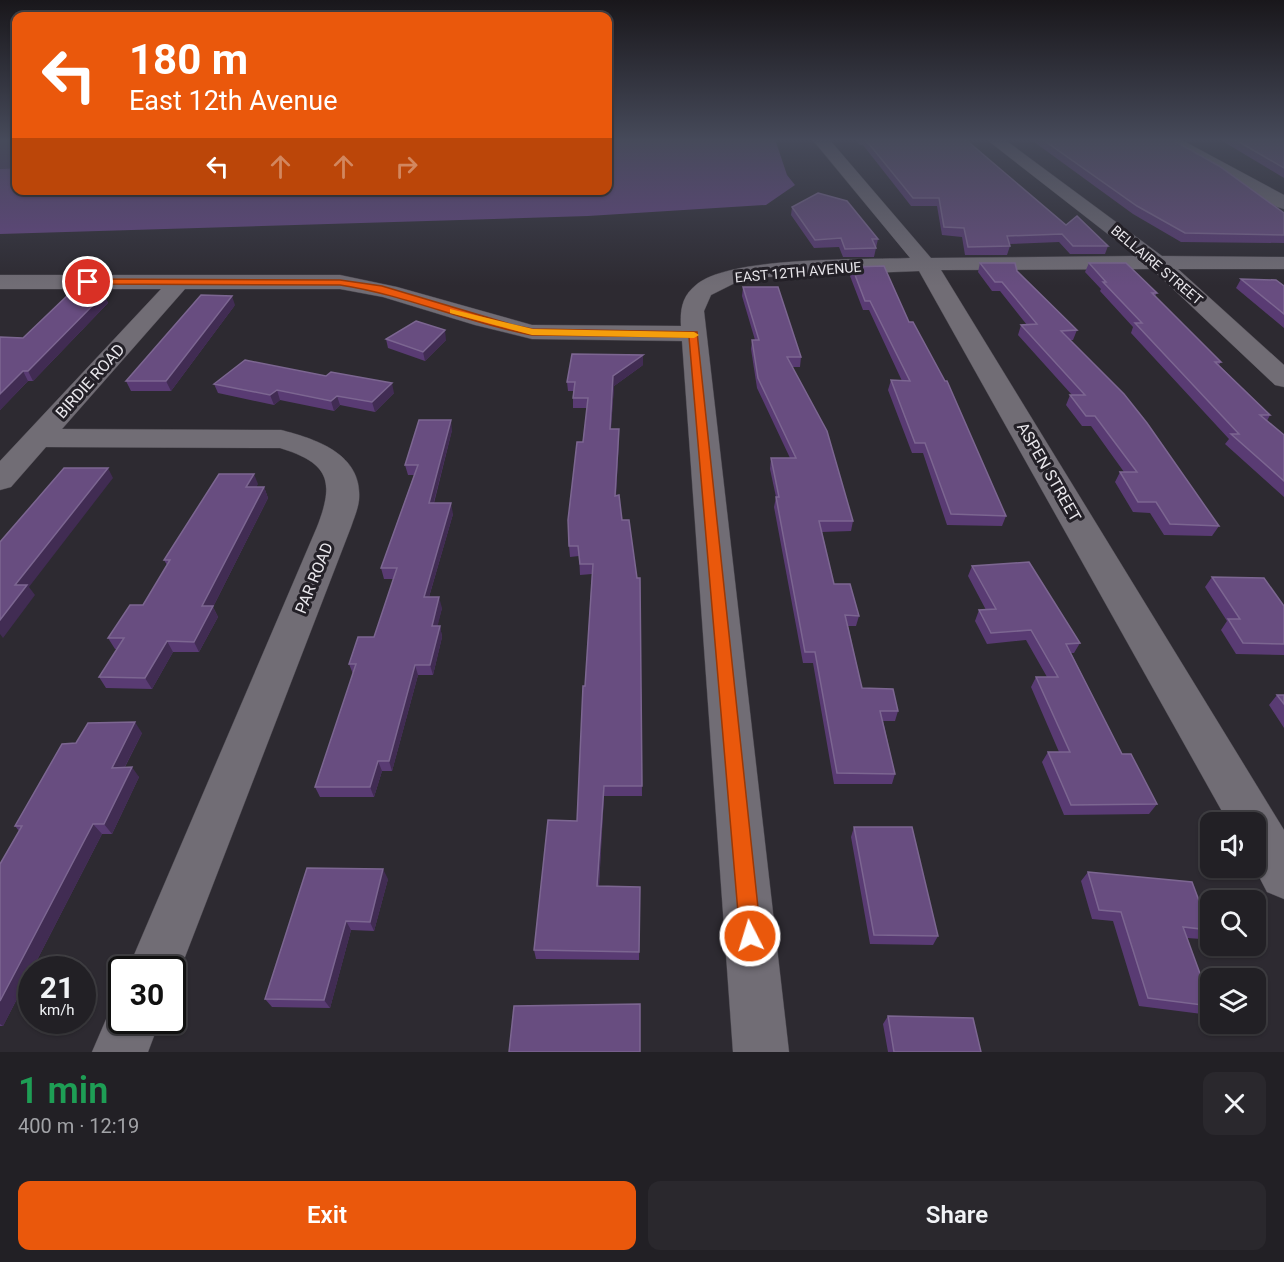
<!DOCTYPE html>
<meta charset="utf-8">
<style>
:root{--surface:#222025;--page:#2a282d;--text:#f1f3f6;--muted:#a2a3a7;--line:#3f3e42;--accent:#ea580c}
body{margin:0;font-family:Roboto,sans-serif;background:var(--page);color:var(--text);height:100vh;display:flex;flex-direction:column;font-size:22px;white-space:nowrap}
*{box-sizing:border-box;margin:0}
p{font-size:20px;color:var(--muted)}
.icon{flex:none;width:33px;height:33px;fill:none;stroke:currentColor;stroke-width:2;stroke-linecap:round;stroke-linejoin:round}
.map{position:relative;height:1052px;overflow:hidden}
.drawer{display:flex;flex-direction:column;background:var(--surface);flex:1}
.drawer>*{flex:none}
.hud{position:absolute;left:12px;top:12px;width:600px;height:183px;border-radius:12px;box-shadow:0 2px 4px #0004,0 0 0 2px var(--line);background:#ea580c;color:#fff;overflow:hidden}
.tools{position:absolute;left:1200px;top:812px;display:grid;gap:12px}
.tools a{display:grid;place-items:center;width:66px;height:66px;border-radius:12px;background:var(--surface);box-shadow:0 2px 4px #0004,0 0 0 2px var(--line);font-size:30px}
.speed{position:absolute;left:18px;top:956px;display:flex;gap:12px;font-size:30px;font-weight:700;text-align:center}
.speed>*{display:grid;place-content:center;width:78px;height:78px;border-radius:50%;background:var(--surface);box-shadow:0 2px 4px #0004,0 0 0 2px var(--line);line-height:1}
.speed small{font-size:15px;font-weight:400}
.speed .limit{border:3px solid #111;border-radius:9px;background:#fff;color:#111}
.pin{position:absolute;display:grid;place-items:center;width:51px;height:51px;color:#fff;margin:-26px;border:3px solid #fff;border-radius:50%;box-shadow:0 2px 6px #0007}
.me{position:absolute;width:66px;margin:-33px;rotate:355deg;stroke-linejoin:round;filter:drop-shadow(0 0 4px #0008)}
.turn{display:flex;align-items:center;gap:21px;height:126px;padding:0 18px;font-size:27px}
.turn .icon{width:78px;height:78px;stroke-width:2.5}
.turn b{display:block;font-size:42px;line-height:51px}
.lanes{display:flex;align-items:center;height:57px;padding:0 18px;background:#0003;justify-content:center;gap:30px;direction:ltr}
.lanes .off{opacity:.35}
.round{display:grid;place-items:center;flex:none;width:63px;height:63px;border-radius:12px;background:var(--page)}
.summary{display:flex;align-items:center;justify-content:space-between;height:102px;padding:0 18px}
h1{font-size:36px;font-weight:600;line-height:45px;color:#1e9e55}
.primary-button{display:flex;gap:12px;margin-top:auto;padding:12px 18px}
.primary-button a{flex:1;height:69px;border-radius:12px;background:var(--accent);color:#fff;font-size:24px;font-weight:600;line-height:69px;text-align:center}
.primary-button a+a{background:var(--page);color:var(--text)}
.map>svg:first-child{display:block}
.green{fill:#463358}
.water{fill:#664584}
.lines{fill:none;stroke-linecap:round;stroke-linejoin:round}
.street-casing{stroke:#48454c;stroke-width:1}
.street{fill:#716d75;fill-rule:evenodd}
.wall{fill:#593b73}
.shaded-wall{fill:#412c53}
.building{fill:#684d80;stroke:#7c6691;stroke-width:1.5}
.route{fill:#ea580c;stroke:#983908;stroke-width:1.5}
.slow{fill:#f59e0b}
.labels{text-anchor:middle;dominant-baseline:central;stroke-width:6;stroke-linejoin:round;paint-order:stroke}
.far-street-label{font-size:14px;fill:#e9e7ec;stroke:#232027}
.street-label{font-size:16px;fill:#e9e7ec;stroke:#232027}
</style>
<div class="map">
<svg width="1284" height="1052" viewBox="0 0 1284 1052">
<rect width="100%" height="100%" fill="#2d2a31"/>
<path class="green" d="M 0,139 L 16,139 L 16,168 L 0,169 Z"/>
<path class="water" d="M 608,139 L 775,139 L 787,175 L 795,185 L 766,205 L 588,216 L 0,234 L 0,169 L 16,168 L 16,190 L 608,190 Z"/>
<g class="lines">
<defs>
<path id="street" d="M 812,139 L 829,139 L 931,258 L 1136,256 L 986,139 L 1004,139 L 1162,256 L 1284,257 L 1284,269 L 1178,269 L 1284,365 L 1284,387 L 1275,385 L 1152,269 L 941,270 L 1284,830 L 1284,899 L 1267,892 L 1254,867 L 1256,867 L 1256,822 L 1228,822 L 919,271 L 767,277 L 737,282 L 711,295 L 704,311 L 789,1052 L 733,1052 L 682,341 L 532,339 L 475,325 L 383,297 L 340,289 L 185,289 L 62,429 L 281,430 C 316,439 363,454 359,500 C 358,509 354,518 351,527 L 173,988 L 172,969 L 128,969 L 317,527 C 335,481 329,463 280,448 L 46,447 L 11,487 L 0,490 L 0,461 L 161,289 L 0,289 L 0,275 L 340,275 L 397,287 L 532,325 L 681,326 C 680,310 682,296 696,285 C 729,256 863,260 910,258 Z
M 1160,139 L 1180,139 L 1284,195 L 1284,209 L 1277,207 Z
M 122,997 L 122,1020 L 160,1020 L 148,1052 L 92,1052 L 114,1001 Z"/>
</defs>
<use href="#street" class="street-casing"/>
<use href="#street" class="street"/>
</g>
<path class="wall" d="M 854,139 L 965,139 L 1066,225 L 1108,246 L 1105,254 L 1070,254 L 1059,242 L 1009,244 L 1010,246 L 1007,255 L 965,255 L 962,237 L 942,235 L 937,206 L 911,206 L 863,145 L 860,145 Z
M 1030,139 L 1171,139 L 1284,213 L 1284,243 L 1181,242 L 1133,214 Z
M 1184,139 L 1193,139 L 1191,142 Z
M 1219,139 L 1284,139 L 1284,178 Z
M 792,207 L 878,239 L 874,257 L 843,257 L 839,247 L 814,248 L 791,215 Z
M 980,263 L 1017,271 L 1077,330 L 1073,340 L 1070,340 L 1219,526 L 1212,536 L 1164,535 L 1150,513 L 1133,512 L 1115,482 L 1120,472 L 1124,472 L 1091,426 L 1082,426 L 1066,405 L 1070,395 L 1072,395 L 1018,335 L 1021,325 L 1027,325 L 1000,291 L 992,291 L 978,272 Z
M 1089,263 L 1157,293 L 1155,296 L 1221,362 L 1219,365 L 1270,415 L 1267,421 L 1284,435 L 1284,497 L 1225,444 L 1229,439 L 1131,333 L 1133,327 L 1100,291 L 1101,289 L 1085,272 Z
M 852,267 L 909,322 L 1006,516 L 1002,526 L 947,525 L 923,453 L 912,453 L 888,390 L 891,380 L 902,381 L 869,310 L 863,310 L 850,276 Z
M 1241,279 L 1284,286 L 1284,328 L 1236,288 Z
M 743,287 L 801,357 L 800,367 L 792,367 L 853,521 L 851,531 L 822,532 L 834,584 L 859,616 L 856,626 L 848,626 L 862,688 L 898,711 L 895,721 L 883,721 L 895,774 L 892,784 L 834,784 L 813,663 L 803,663 L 774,507 L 776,497 L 770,469 L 771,458 L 790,458 L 757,388 L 751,349 L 752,340 L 755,340 L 742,296 Z
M 104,294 L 108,303 L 33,381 L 28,381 L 0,410 L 0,337 L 23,338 Z
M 235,305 L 171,391 L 131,391 L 126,381 Z
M 386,339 L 446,340 L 425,361 L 388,348 Z
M 643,365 L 614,386 L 611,429 L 619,439 L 616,496 L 637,578 L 640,578 L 642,796 L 604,796 L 599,886 L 640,887 L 639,960 L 536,959 L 534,950 L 577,821 L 585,686 L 592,574 L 580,575 L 579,556 L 570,557 L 569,546 L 587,408 L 573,408 L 573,398 L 574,391 L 568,391 L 567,382 Z
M 214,384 L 394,393 L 375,412 L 340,405 L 334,411 L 280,400 L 274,405 L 218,393 Z
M 452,430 L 434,503 L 453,514 L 429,597 L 442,608 L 437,626 L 440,626 L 442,637 L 433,675 L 418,675 L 392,771 L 382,771 L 374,797 L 320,797 L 315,787 L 353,674 L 349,664 L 374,637 L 393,579 L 384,579 L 381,568 L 414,475 L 408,475 L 405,465 Z
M 258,484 L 256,487 L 264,487 L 268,498 L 213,607 L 218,617 L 199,652 L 173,652 L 152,689 L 106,688 L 99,677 L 117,649 L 115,649 L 108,638 L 143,605 L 167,565 L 164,560 Z
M 972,566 L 1080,643 L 1074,653 L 1071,653 L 1122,754 L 1157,804 L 1149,814 L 1064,815 L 1042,762 L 1048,752 L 1059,752 L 1031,687 L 1036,677 L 1047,677 L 1026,640 L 987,644 L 975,621 L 979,610 L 986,610 L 968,576 Z
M 1212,577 L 1284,606 L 1284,655 L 1236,654 L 1221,630 L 1227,621 L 1205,587 Z
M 1277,695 L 1284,695 L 1284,728 L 1269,705 Z
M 142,733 L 125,767 L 139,777 L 112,834 L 102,834 L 3,1026 L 0,1026 L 0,864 L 19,831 L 15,826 L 76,743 Z
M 854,827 L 938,936 L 933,945 L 870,944 L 851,837 Z
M 1088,872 L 1210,930 L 1201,939 L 1187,938 L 1210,1001 L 1210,1007 L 1202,1014 L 1139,1006 L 1113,921 L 1092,919 L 1081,881 Z
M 388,879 L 374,931 L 351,930 L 330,1008 L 272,1007 L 265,999 Z
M 888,1016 L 981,1052 L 888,1052 L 883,1024 Z"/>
<path class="shaded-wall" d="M 104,294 L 108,303 L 33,381 L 28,371 Z
M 232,296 L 235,305 L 171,391 L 166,381 Z
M 445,330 L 446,340 L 425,361 L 423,352 Z
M 643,355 L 643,365 L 614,386 L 610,439 L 610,429 L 613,376 Z
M 23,371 L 28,381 L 0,410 L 0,394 Z
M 392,383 L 394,393 L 375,412 L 372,402 Z
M 277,390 L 280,400 L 274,405 L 270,395 Z
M 337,396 L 340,405 L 334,411 L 331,401 Z
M 451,420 L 452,430 L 431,513 L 429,503 Z
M 619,429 L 619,439 L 615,506 L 615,496 Z
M 108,468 L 113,478 L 29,587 L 35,595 L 3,638 L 0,634 L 0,620 L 15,585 Z
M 254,474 L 258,484 L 250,498 L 246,487 Z
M 264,487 L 268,498 L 213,607 L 218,617 L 199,652 L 194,642 L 202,606 Z
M 451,503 L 453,514 L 426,607 L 424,597 Z
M 439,597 L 442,608 L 435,637 L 432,626 Z
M 440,626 L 442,637 L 433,675 L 430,665 Z
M 167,641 L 173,652 L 152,689 L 145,678 Z
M 415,665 L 418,675 L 392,771 L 389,761 Z
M 135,722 L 142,733 L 119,778 L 112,768 Z
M 378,761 L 382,771 L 374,797 L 370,787 Z
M 132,767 L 139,777 L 112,834 L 104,824 Z
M 604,786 L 604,796 L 598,895 L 597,886 Z
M 93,824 L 102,834 L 3,1026 L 0,1024 L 0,1001 Z
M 383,869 L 388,879 L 374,931 L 370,922 Z
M 346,921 L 351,930 L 330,1008 L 324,1000 Z"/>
<path class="building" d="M 865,139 L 965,139 L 1066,225 L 1077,216 L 1108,246 L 1073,246 L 1062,234 L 1007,236 L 1010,246 L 968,247 L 964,228 L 944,227 L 939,198 L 913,198 Z
M 1042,139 L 1171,139 L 1219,166 L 1284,213 L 1284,235 L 1185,233 L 1137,206 Z
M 1234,139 L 1284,139 L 1284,168 Z
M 818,193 L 847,201 L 878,239 L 872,239 L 876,248 L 845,249 L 841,238 L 815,240 L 792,207 Z
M 980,263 L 1015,263 L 1017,271 L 1077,330 L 1061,331 L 1124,394 L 1147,423 L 1219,526 L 1170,524 L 1156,502 L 1138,502 L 1120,472 L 1137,472 L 1095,416 L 1086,416 L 1070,395 L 1085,395 L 1021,325 L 1037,324 L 1002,282 L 995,282 Z
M 1089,263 L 1126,263 L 1157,293 L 1152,293 L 1221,362 L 1215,362 L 1270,415 L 1260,415 L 1284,435 L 1284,481 L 1231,434 L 1239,434 L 1135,323 L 1142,323 L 1103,282 L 1106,282 Z
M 884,266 L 909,322 L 913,322 L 945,381 L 947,381 L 1006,516 L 951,514 L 925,443 L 915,443 L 891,380 L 910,381 L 870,301 L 865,301 L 852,267 Z
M 1241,279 L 1276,280 L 1284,286 L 1284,314 Z
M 743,287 L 778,287 L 801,357 L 787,357 L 827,431 L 853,521 L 819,521 L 834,584 L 850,584 L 859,616 L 845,615 L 862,688 L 893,689 L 898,711 L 880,711 L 895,774 L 837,773 L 815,652 L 805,652 L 776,497 L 779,497 L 771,458 L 796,458 L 758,378 L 752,340 L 759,340 Z
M 69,294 L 104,294 L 28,371 L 23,371 L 0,394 L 0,337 L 23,338 Z
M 201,295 L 232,296 L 166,381 L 126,381 Z
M 416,321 L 445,330 L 423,352 L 386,339 Z
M 572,354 L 643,355 L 613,376 L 610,429 L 619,429 L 615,496 L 619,495 L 622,520 L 629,520 L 637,578 L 640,578 L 642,786 L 604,786 L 597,886 L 640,887 L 639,952 L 534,950 L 548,820 L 577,821 L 583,686 L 585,686 L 593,564 L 580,564 L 578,546 L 569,546 L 568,520 L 577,442 L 583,442 L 588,398 L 573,398 L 575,382 L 567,382 Z
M 245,360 L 326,376 L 331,372 L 392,383 L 372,402 L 337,396 L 331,401 L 277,390 L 270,395 L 214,384 Z
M 419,420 L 451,420 L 429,503 L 451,503 L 424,597 L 439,597 L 432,626 L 440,626 L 430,665 L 415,665 L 389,761 L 378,761 L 370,787 L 315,787 L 356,664 L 349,664 L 358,637 L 374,637 L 397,568 L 381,568 L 418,465 L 405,465 Z
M 64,468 L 108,468 L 15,585 L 27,585 L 0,620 L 0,542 Z
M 219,474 L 254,474 L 246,487 L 264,487 L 202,606 L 213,606 L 194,642 L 167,641 L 145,678 L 99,677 L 124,638 L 108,638 L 130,605 L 143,605 L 170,560 L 164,560 Z
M 1029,562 L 1080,643 L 1066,644 L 1122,754 L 1131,754 L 1157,804 L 1071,805 L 1048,752 L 1070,752 L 1036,677 L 1058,677 L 1031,630 L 991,633 L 979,610 L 996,609 L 972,566 Z
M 1212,577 L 1264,578 L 1284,606 L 1284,644 L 1243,643 L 1228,619 L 1240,619 Z
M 1277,695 L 1284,695 L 1284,704 Z
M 135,722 L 112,768 L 132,767 L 104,824 L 93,824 L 0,1001 L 0,864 L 22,826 L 15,826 L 62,744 L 76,743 L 88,723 Z
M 854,827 L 912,827 L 938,936 L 874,935 Z
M 307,868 L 383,869 L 370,922 L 346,921 L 324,1000 L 265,999 Z
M 1088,872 L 1192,882 L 1210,930 L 1183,927 L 1210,1001 L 1210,1006 L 1148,998 L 1121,912 L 1099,910 Z
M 640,1004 L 640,1052 L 509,1052 L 514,1006 Z
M 888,1016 L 973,1018 L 981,1052 L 894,1052 Z"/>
<linearGradient id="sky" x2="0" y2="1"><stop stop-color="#19171b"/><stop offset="0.49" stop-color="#464a5a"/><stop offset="1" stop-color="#464a5a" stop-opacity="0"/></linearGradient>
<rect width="1284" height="286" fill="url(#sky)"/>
<path class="route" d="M 88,279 L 340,280 L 382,286 L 513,325 L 532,329 L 697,332 L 761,936 L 758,944 L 750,947 L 743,944 L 740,936 L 689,337 L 532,335 C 467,323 406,295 340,285 L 84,284 L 84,280 Z"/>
<path class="slow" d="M 450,309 L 533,329 L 694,332 L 699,335 L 694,338 L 532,335 L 450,313 Z"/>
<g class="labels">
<g class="far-street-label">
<text transform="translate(1157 265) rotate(40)">BELLAIRE STREET</text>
<text transform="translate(798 272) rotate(-5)">EAST 12TH AVENUE</text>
</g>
<g class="street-label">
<text transform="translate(90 381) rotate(-48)">BIRDIE ROAD</text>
<text transform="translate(1049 472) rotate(60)">ASPEN STREET</text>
<text transform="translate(314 578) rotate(-68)">PAR ROAD</text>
</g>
</g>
</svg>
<div class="tools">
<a><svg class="icon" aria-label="sound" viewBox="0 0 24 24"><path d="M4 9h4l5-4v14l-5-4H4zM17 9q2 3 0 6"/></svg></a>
<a><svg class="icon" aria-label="search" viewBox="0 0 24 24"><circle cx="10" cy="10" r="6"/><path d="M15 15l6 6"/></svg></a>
<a><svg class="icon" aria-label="layers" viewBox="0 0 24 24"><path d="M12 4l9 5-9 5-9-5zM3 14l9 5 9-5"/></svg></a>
</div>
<div class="speed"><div>21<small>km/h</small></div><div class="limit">30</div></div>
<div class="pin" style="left:88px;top:282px;background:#d93025"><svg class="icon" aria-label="arrive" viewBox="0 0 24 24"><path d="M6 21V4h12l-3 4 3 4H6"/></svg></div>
<svg class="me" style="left:750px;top:936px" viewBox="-20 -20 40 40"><circle r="17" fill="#ea580c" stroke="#fff" stroke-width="3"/><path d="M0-11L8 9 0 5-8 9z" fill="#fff"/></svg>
<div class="hud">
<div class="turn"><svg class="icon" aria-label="left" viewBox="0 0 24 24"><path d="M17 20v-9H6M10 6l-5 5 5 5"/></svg><div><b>180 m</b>East 12th Avenue</div></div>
<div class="lanes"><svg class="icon" aria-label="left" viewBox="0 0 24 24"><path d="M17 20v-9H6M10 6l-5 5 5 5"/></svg><svg class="icon off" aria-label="ahead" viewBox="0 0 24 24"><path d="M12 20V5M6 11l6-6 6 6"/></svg><svg class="icon off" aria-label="ahead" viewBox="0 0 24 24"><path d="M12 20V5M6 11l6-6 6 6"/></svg><svg class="icon off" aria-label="right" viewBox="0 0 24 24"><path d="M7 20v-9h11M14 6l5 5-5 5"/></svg></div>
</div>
</div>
<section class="drawer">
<div class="summary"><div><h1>1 min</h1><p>400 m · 12:19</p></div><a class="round"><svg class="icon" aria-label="close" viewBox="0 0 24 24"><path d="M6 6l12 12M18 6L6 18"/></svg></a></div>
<div class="primary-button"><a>Exit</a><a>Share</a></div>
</section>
